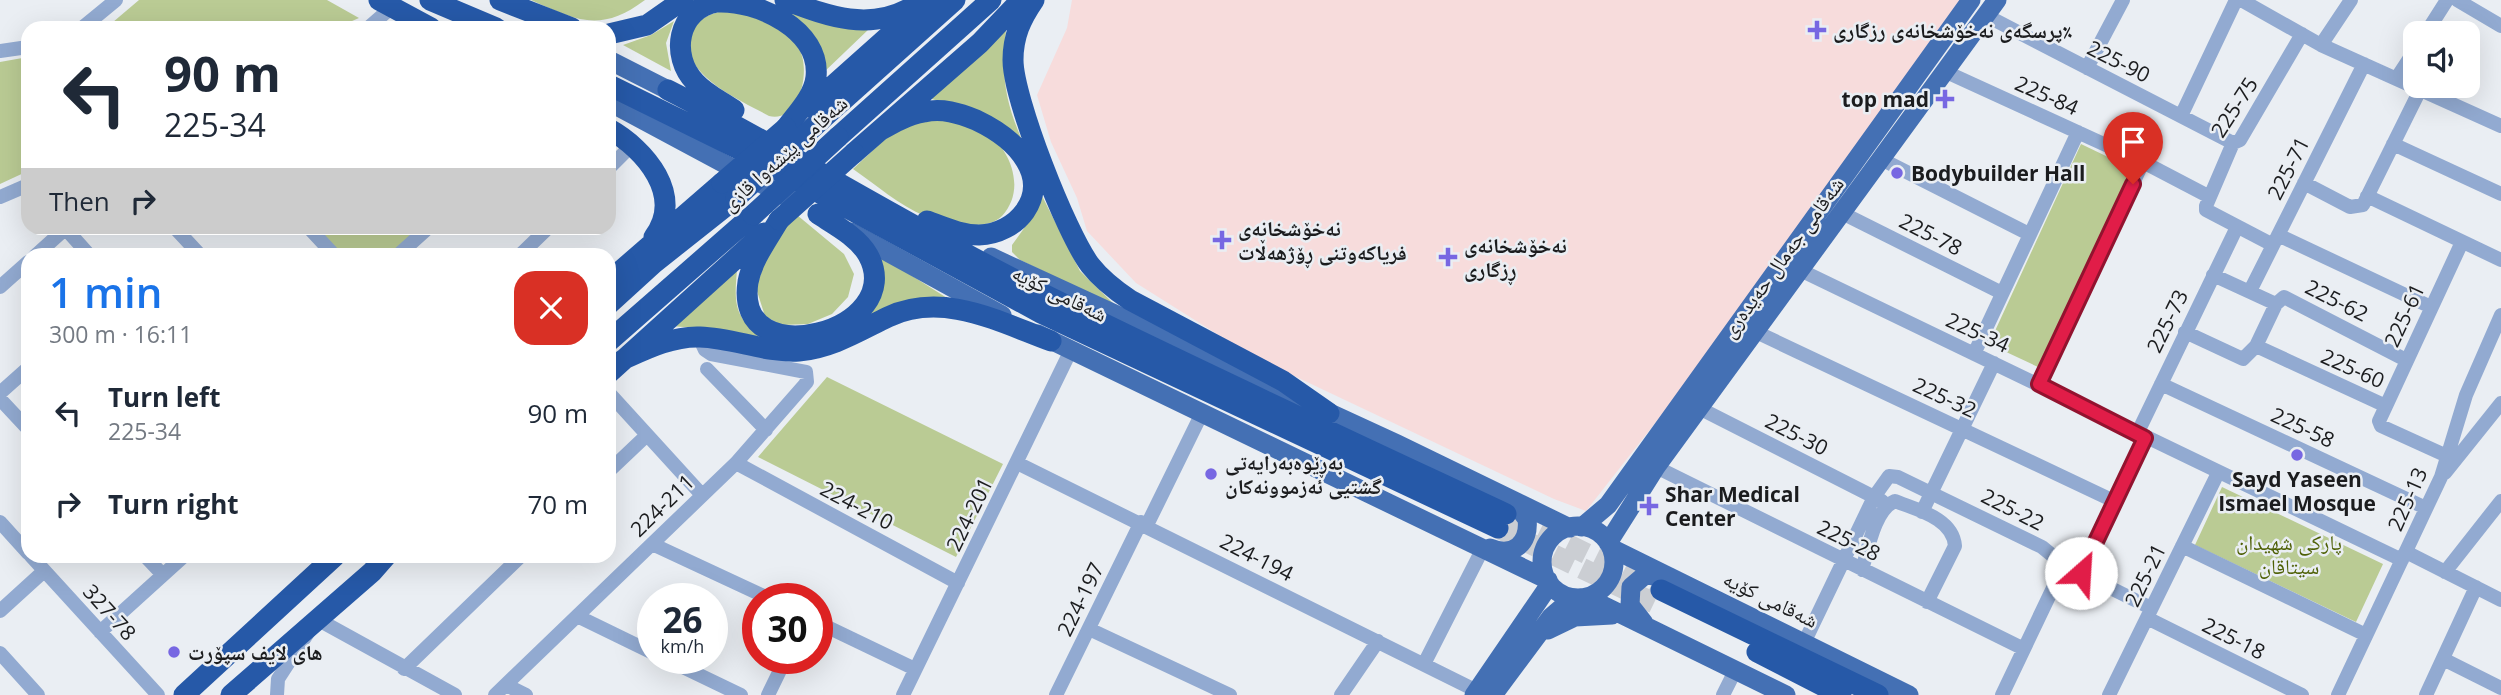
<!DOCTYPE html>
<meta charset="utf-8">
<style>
:root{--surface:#fff;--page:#f6f6f7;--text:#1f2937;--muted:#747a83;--accent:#1a73e8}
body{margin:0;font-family:"Open Sans","Noto Naskh Arabic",sans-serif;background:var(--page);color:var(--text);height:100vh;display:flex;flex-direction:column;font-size:26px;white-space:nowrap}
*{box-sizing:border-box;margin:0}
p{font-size:23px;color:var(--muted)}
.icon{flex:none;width:38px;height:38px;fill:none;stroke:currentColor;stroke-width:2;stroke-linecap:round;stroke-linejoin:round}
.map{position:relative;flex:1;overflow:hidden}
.side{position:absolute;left:21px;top:248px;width:595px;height:315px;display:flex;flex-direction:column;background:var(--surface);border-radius:21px;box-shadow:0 7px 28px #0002}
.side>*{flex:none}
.guide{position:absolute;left:21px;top:21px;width:595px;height:214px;border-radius:21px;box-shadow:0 7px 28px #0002;background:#fff;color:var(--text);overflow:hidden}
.buttons{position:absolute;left:2403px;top:21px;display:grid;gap:14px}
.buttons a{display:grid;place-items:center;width:77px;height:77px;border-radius:14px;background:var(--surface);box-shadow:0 7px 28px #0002;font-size:35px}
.speed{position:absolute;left:637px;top:583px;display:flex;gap:14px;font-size:35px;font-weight:700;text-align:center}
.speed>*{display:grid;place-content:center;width:91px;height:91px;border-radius:50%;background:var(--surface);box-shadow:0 7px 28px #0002;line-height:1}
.speed small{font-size:18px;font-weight:400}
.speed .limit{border:10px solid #d22;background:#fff;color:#111}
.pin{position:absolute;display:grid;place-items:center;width:60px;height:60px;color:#fff;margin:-72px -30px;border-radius:50% 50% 50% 0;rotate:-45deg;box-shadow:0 0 7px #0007}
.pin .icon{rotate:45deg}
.me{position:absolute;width:77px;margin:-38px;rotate:26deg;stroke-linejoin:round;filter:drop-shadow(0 0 5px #0008)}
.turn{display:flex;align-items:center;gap:24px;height:147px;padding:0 28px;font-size:32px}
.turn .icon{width:91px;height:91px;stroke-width:2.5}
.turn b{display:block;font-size:49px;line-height:60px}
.then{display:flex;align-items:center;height:66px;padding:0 28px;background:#0003;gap:14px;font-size:26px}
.round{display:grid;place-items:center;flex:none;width:74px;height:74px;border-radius:21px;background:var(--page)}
.overview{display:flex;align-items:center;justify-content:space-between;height:119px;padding:0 28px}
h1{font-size:42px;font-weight:600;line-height:52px;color:var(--accent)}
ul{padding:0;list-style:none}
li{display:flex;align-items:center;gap:21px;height:91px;padding:0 28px}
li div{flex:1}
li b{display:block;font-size:26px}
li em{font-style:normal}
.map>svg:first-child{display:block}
.medical{fill:#f7dcdc}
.green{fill:#bacb94}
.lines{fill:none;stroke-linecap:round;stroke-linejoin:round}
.highway-tunnel{stroke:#cbced3;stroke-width:21;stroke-dasharray:21 10;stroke-linecap:butt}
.minor{stroke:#92aad1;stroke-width:14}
.major{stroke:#4470b4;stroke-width:19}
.highway{stroke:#2659a8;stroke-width:21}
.highway-bridge{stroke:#2659a8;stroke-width:21}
.route-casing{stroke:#92132f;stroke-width:18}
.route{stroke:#e11d48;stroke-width:12}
.poi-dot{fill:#7767e2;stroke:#eaeef3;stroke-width:2.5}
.labels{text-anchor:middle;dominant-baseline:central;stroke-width:5;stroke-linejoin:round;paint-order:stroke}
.poi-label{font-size:21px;font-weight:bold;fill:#1b1c1e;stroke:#eaeef3;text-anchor:start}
.street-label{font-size:21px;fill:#1b1c1e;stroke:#eaeef3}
.park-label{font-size:21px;fill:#4e6005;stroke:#eaeef3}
</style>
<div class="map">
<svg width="2501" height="695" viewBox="0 0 2501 695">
<rect width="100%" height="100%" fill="#eaeef3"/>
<path class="medical" d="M 1072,0 L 1969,0 L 1817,217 L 1586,511 L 1554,499 L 1252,356 L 1136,283 L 1087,231 L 1077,198 L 1051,142 L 1037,95 L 1067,28 Z"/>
<path class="green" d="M 139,0 L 327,0 L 359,18 L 336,28 L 106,28 Z
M 531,0 L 645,0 C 601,33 577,21 531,0 Z
M 728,10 C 753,17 783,24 798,47 C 813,70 798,124 769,116 C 742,101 672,72 693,31 C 700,16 713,13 728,10 Z
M 787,12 L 869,29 L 822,74 Z
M 674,21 L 666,43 L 671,71 L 623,45 L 651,35 Z
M 1006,30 C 1001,79 1005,102 1025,147 L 983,116 L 929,98 Z
M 28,57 L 28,171 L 0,184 L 0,62 Z
M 951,117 C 961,121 973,123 981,128 C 1009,145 1028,188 1002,216 C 987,232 943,224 925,216 C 900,206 875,184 853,169 L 887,137 L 907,124 Z
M 2081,144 L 2133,169 L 2038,367 L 1989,344 Z
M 1037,186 L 1080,271 L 1117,307 L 1020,260 L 1012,252 L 1012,245 L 1030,220 Z
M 797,215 L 844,254 L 854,274 L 848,297 L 832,314 L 808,324 L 781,325 L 765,316 L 756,288 L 773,237 Z
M 313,228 L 423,228 L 392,256 L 339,255 Z
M 876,253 L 947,298 L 866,317 Z
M 737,270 C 734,304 734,319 764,337 L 764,342 L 710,329 L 670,326 Z
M 827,377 L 1003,464 L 956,557 L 758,457 Z
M 2222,487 L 2383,564 L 2356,622 L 2195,545 Z"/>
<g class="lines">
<path class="highway-tunnel" d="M 1512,517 L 1656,588
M 1498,528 L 1654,603"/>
<path class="minor" d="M 2241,0 L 2321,45 L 2501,126
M 2457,0 L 2501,26
M 1985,15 L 2233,143
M 82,28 L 116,0
M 368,28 L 392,7
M 2426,33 L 2447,0
M 2321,45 L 2351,0
M 0,51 L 28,47
M 2087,68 L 2123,0
M 1944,71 L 2143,162 L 2208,196
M 2396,79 L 2415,50
M 2181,116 L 2236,0
M 2393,144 L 2501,194
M 1881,159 L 2029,234
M 609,168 L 632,145
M 2304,183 L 2350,207 L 2363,205 L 2420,90
M 2367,196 L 2501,260
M 0,197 L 28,185
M 1842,213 L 2002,293
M 65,228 L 90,256
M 175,228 L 201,256
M 309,228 L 335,256
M 2278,235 L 2431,307
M 2273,245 L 2206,210 L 2206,206 L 2233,143 L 2240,140 L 2302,34
M 35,256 L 66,228
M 397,256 L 428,228
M 519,256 L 548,228
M 1800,270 L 2402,560
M 2213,275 L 2276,304 L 2284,297 L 2406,360
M 0,287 L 28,262
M 2250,291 L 2364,64
M 1756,332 L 2116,502
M 2185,332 L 2243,359 L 2256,346 L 2276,304
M 2256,346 L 2386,406 L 2379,421 L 2381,426 L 2447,456
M 1974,354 L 2078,132
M 707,369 L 766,430
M 2039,384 L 2143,162
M 2161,384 L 2426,508
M 0,393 L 28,368
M 609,393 L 702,495
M 0,399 L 28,429
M 2386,406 L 2462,242
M 1699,408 L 1882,501
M 2137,434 L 2237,227
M 736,463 L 958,583
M 1017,463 L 1477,691
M 1656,467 L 2024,649
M 609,471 L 647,435
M 2445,473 L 2501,403
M 1922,512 L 1994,363
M 0,522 L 28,553
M 1147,525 L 1202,413
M 652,544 L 768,598
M 2182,546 L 2366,635
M 2406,552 L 2501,600
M 31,556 L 158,695
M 145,556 L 163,575
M 1862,570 C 1868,550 1874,510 1895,501 C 1917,510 1953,518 1955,546 L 1927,602
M 2445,572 L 2501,501
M 2081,573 L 2145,438
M 0,611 L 44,571
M 577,616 L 653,653
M 2147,618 L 2302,695
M 817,622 L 915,669
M 1089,629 L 1230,695
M 100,632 L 184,556
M 1804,643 L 1874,497 L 1889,476 L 1898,477 L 2042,547 L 2064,565 L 2151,608
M 0,653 L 38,695
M 664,658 L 741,695
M 2443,659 L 2501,688
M 1424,664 L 1480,554
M 404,669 L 521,556
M 506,685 L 526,695
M 277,695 L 278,679 L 317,619 L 455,695
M 495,695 L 736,463 L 807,382 L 806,372 L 711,354 L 705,350 L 699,337
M 768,695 L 786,658
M 903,695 L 1071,350
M 1056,695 L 1141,522
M 1341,695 L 1378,641
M 1723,695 L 1735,671
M 2002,695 L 2064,565
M 2109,695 L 2218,473
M 2338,695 L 2441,477 L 2466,395 L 2501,315
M 2426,695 L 2476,587"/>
<path class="major" d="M 609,60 L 668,90
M 609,102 L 790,199
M 851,232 L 1002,315
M 991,257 L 1397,444 L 1570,528
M 1038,334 L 1548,580
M1542 562a36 36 0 1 1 72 0a36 36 0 1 1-72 0Z
M 1582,527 L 1608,505 L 1971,0
M 1608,543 L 1656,467 L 1997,0
M 1490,548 C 1513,558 1530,543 1527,519 L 1514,502
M 1611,548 L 1909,695
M 1586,597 L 1786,695
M 1644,623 L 1630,605 L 1631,587 L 1645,575 L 1666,577
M 1548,630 L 1575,617 L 1612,615
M 1474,695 L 1550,584
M 1493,695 L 1551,617 L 1573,598"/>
<path class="highway" d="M 379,0 L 431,28
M 430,0 L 496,28
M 500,0 L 572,28
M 785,0 C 828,16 869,32 912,7
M 1034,0 C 1021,19 1013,36 1013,60 C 1013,98 1066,233 1090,265 C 1101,279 1115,290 1130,300 L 1283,381 L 1329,413
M 609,34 L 647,25 L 683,0
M 609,85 L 739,149 L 1041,313 L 1498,528
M 668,90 C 794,154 914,230 1041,293 C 1194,369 1350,441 1506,514
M 809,107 L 929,0
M 734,110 C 721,101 706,94 695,82 C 670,56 677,9 717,2 C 758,0 821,30 816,77 C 814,96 797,113 786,128
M 821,120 L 955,0
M 609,129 C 645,149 685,196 654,237
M 879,131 C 893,123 907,115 924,112 C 942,108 959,113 976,120 C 995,129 1015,142 1026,161 C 1048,197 1017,234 979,235 C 960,235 944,227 927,221
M 838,137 L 991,0
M 854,153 L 980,43 L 1021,0
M 779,220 C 768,239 752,260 748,282 C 733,378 910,331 868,255 C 858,237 835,225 818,214
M 609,281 L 722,183
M 609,304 L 654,263 L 736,198
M 609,341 L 753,215
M 624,359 C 648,348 673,336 700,337 C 734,338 765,353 799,351 C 832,348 859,331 888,317 C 943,291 999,322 1051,341
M 609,373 L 764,233
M 1661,590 L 1878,695
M 1757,652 L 1841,695
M 184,695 L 335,556
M 231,695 L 372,572 L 386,556"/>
<path class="highway-bridge" d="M 722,183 L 786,128
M 736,198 L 821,120
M 753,215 L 838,137
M 779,220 L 854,153"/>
</g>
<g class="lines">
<defs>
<path id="route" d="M 2081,573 L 2145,438 L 2039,384 L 2133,184"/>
</defs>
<use href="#route" class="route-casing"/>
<use href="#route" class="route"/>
</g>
<g class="poi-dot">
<path d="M1813.5 19.5h7v7h7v7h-7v7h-7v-7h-7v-7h7z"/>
<path d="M1941.5 88.5h7v7h7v7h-7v7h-7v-7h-7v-7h7z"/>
<circle cx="1897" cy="173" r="7"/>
<path d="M1218.5 229.5h7v7h7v7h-7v7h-7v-7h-7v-7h7z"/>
<path d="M1444.5 246.5h7v7h7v7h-7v7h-7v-7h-7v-7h7z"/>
<circle cx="2297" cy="455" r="7"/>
<circle cx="1211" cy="474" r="7"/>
<path d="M1645.5 495.5h7v7h7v7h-7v7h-7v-7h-7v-7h7z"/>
<circle cx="174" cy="652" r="7"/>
</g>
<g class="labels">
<g class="poi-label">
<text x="1833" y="30">پرسگەی نەخۆشخانەی رزگاری٪</text>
<text x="1929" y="99" text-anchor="end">top mad</text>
<text x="1911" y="173">Bodybuilder Hall</text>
<text x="1238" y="228">نەخۆشخانەی<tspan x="1238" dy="24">فریاکەوتنی ڕۆژهەڵات</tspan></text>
<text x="1464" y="245">نەخۆشخانەی<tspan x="1464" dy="24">ڕزگاری</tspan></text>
<text x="1225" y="462">بەڕێوەبەرایەتی<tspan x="1225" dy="24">گشتیی ئەزموونەکان</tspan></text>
<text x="2297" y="479" text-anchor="middle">Sayd Yaseen<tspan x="2297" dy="24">Ismael Mosque</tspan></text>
<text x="1665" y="494">Shar Medical<tspan x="1665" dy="24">Center</tspan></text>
<text x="188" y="652">های لایف سپۆرت</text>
</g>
<g class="street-label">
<text transform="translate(2119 61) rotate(27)">225-90</text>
<text transform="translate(2047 95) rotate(24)">225-84</text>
<text transform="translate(2234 107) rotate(-57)">225-75</text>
<text transform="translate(784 153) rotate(-42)">شەقامی پێشەوا قازی</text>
<text transform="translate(2288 168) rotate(-63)">225-71</text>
<text transform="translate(1931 234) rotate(27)">225-78</text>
<text transform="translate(1782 257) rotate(-54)">شەقامی جەمال حەیدەری</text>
<text transform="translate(1060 293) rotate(26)">شەقامی کۆیە</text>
<text transform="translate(2337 300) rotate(27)">225-62</text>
<text transform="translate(2404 315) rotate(-65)">225-61</text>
<text transform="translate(2167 321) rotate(-64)">225-73</text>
<text transform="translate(1978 332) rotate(25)">225-34</text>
<text transform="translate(2353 368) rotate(24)">225-60</text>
<text transform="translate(1945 397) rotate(25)">225-32</text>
<text transform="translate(2303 427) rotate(25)">225-58</text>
<text transform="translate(1797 434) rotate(27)">225-30</text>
<text transform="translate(2407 499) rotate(-66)">225-13</text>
<text transform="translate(662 505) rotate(-44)">224-211</text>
<text transform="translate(857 505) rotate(28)">224-210</text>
<text transform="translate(2013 509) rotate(27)">225-22</text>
<text transform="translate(969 514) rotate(-64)">224-201</text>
<text transform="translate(1849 540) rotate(26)">225-28</text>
<text transform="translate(1257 557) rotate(27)">224-194</text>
<text transform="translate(2145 575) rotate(-64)">225-21</text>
<text transform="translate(1080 599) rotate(-64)">224-197</text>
<text transform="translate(1771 599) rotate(26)">شەقامی کۆیە</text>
<text transform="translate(110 612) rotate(48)">327-78</text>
<text transform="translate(2234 638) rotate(27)">225-18</text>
</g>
<g class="park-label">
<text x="2289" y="542">پارکی شهیدان<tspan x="2289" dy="24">سیتاقان</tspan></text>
</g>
</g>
</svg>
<div class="buttons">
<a><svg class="icon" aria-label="sound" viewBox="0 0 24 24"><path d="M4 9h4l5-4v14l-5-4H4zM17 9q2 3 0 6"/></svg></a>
</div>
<div class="speed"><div>26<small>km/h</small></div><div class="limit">30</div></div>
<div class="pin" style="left:2133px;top:184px;background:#d93025"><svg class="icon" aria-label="arrive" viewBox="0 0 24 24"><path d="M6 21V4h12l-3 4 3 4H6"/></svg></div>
<svg class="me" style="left:2081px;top:573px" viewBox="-20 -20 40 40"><circle r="19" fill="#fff"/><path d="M0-13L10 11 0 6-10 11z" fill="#e11d48"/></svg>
<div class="guide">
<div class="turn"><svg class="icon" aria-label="left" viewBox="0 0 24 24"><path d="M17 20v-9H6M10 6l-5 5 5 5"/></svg><div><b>90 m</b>225-34</div></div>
<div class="then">Then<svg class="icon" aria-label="right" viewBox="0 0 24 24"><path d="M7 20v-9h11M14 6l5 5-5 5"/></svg></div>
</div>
<section class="side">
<div class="overview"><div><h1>1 min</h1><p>300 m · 16:11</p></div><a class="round" style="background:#d93025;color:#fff"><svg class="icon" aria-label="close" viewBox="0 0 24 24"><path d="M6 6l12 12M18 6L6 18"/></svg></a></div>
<ul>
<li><svg class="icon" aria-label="left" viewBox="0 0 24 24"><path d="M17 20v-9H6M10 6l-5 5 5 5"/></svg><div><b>Turn left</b><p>225-34</p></div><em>90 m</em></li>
<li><svg class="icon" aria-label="right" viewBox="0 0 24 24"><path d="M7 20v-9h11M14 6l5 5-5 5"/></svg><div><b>Turn right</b></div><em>70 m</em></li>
</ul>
</section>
</div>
